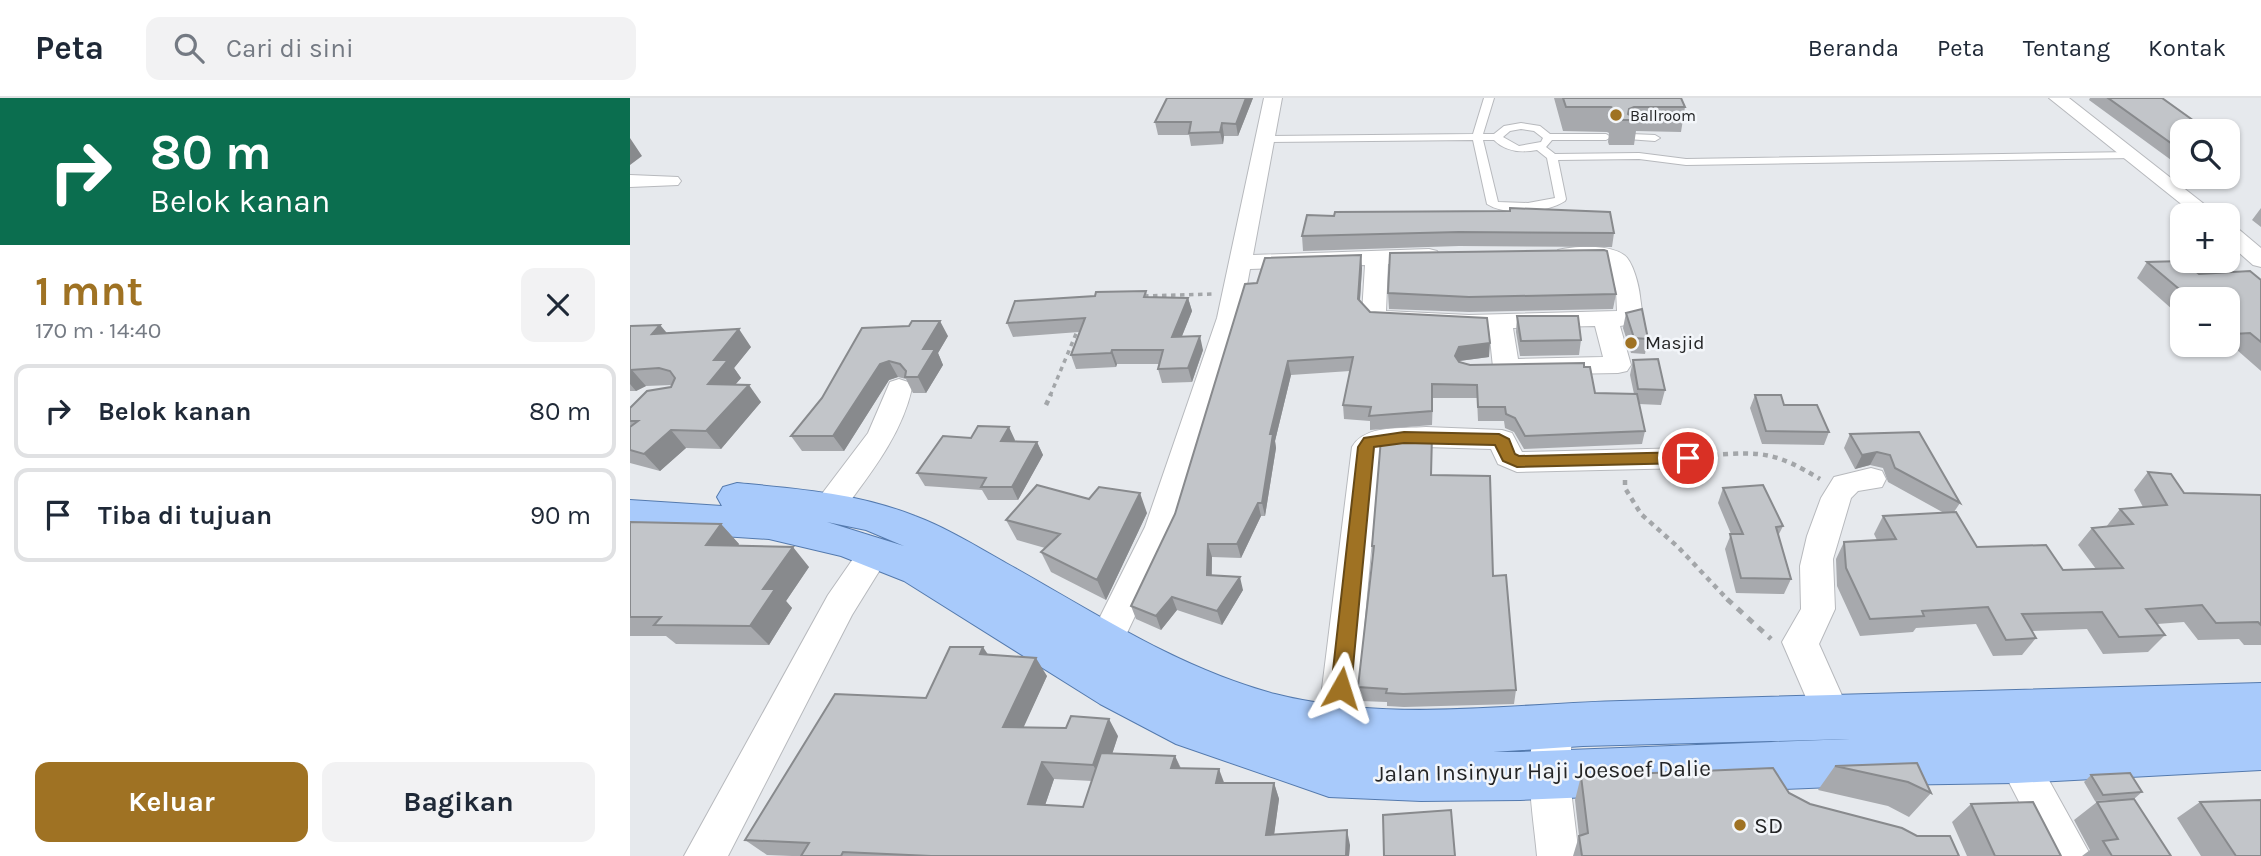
<!DOCTYPE html>
<html lang="id">
<meta charset="utf-8">
<style>
:root{--surface:#fff;--page:#f2f2f3;--text:#1f2937;--muted:#747a83;--line:#e0e1e3;--accent:#9f7223}
body{margin:0;font-family:Karla,sans-serif;background:var(--page);color:var(--text);height:100vh;display:flex;flex-direction:column;font-size:26px;white-space:nowrap}
*{box-sizing:border-box;margin:0}
p{font-size:23px;color:var(--muted)}
.icon{flex:none;width:38px;height:38px;fill:none;stroke:currentColor;stroke-width:2;stroke-linecap:round;stroke-linejoin:round}
.map{position:relative;flex:1;overflow:hidden}
.details{display:flex;flex-direction:column;background:var(--surface);width:630px}
.details>*{flex:none}
.banner{background:#0b6e4f;color:#fff;overflow:hidden}
.tools{position:absolute;left:1540px;top:21px;display:grid;gap:14px}
.tools a{display:grid;place-items:center;width:70px;height:70px;border-radius:14px;background:var(--surface);box-shadow:0 2px 5px #0004;font-size:35px}
.pin{position:absolute;display:grid;place-items:center;width:60px;height:60px;color:#fff;margin:-30px;border:4px solid #fff;border-radius:50%;box-shadow:0 2px 7px #0007}
.me{position:absolute;width:77px;margin:-38px;rotate:6deg;stroke-linejoin:round;filter:drop-shadow(0 0 5px #0008)}
.turn{display:flex;align-items:center;gap:24px;height:147px;padding:0 35px;font-size:32px}
.turn .icon{width:91px;height:91px;stroke-width:2.5}
.turn b{display:block;font-size:49px;line-height:60px}
.round{display:grid;place-items:center;flex:none;width:74px;height:74px;border-radius:14px;background:var(--page)}
.head{display:flex;align-items:center;justify-content:space-between;height:119px;padding:0 35px}
h1{font-size:42px;font-weight:700;line-height:52px;color:var(--accent)}
.primary-button{display:flex;gap:14px;margin-top:auto;padding:14px 35px}
.primary-button a{flex:1;height:80px;border-radius:14px;background:var(--accent);color:#fff;font-size:28px;font-weight:700;line-height:80px;text-align:center}
.primary-button a+a{background:var(--page);color:var(--text)}
ul{padding:0;list-style:none}
li{display:flex;align-items:center;gap:21px;height:94px;margin:0 14px 10px;padding:0 21px;border:4px solid var(--line);border-radius:14px}
li div{flex:1}
li b{display:block;font-size:26px}
li em{font-style:normal}
header{display:flex;align-items:center;gap:42px;box-sizing:border-box;height:98px;padding:0 35px;background:var(--surface);border-bottom:2px solid var(--line)}
header strong{font-size:33px}
nav{display:flex;gap:38px;margin-inline-start:auto;font-size:24px}
.search{width:490px;height:63px;background:var(--page);display:flex;align-items:center;gap:18px;box-sizing:border-box;padding:0 24px;border-radius:14px;color:var(--muted);font-size:26px}
main{display:flex;flex:1;min-height:0}
.map>svg:first-child{display:block}
.lines{fill:none;stroke-linecap:round;stroke-linejoin:round}
.service-casing{stroke:#b7b9bd;stroke-width:2}
.minor-casing{stroke:#b7b9bd;stroke-width:2}
.primary-casing{stroke:#547aae;stroke-width:2}
.path-far2{stroke:#a3a6a9;stroke-width:3.5;stroke-dasharray:4.5 4.5;stroke-linecap:butt}
.path-far1{stroke:#a3a6a9;stroke-width:4.5;stroke-dasharray:5 5;stroke-linecap:butt}
.path{stroke:#a3a6a9;stroke-width:5;stroke-dasharray:7 7;stroke-linecap:butt}
.service{fill:#fff;fill-rule:evenodd}
.minor{fill:#fff;fill-rule:evenodd}
.primary{fill:#a8cafb;fill-rule:evenodd}
.wall{fill:#a7a9ad;fill-rule:evenodd}
.shaded-wall{fill:#888a8d}
.building{fill:#c2c5c9;stroke:#888a8d;stroke-width:2}
.route{fill:#9f7223;stroke:#674a17;stroke-width:2}
.poi-dot{fill:#9f7223;stroke:#f3f6fa;stroke-width:2.5}
.labels{text-anchor:middle;dominant-baseline:central;stroke-width:5;stroke-linejoin:round;paint-order:stroke}
.far-poi-label{font-size:16px;fill:#242526;stroke:#f3f6fa;text-anchor:start}
.poi-label{font-size:19px;fill:#242526;stroke:#f3f6fa;text-anchor:start}
.near-street-label{font-size:23px;fill:#242526;stroke:#f3f6fa}
.near-poi-label{font-size:23px;fill:#242526;stroke:#f3f6fa;text-anchor:start}
</style>
<header>
<strong>Peta</strong>
<div class="search"><svg class="icon" aria-label="search" viewBox="0 0 24 24"><circle cx="10" cy="10" r="6"/><path d="M15 15l6 6"/></svg>Cari di sini</div>
<nav><a>Beranda</a><a>Peta</a><a>Tentang</a><a>Kontak</a></nav>
</header>
<main>
<section class="details">
<div class="banner">
<div class="turn"><svg class="icon" aria-label="right" viewBox="0 0 24 24"><path d="M7 20v-9h11M14 6l5 5-5 5"/></svg><div><b>80 m</b>Belok kanan</div></div>
</div>
<div class="head"><div><h1>1 mnt</h1><p>170 m · 14:40</p></div><a class="round"><svg class="icon" aria-label="close" viewBox="0 0 24 24"><path d="M6 6l12 12M18 6L6 18"/></svg></a></div>
<ul>
<li><svg class="icon" aria-label="right" viewBox="0 0 24 24"><path d="M7 20v-9h11M14 6l5 5-5 5"/></svg><div><b>Belok kanan</b></div><em>80 m</em></li>
<li><svg class="icon" aria-label="arrive" viewBox="0 0 24 24"><path d="M6 21V4h12l-3 4 3 4H6"/></svg><div><b>Tiba di tujuan</b></div><em>90 m</em></li>
</ul>
<div class="primary-button"><a>Keluar</a><a>Bagikan</a></div>
</section>
<div class="map">
<svg width="1631" height="758" viewBox="0 0 1631 758">
<rect width="100%" height="100%" fill="#e6e9ed"/>
<g class="lines">
<defs>
<path id="service" d="M 854,0 L 864,0 L 853,36 L 864,36 L 874,28 L 891,25 L 910,28 L 920,36 L 976,36 L 981,39 L 976,42 L 922,42 L 916,49 L 925,56 L 1009,55 L 1056,61 L 1504,54 L 1509,57 L 1504,60 L 1056,67 L 1009,61 L 928,62 L 936,101 L 935,103 C 917,115 875,118 857,106 L 843,42 L 637,44 L 632,41 L 637,38 L 843,36 ZM 891,31 L 904,33 L 913,40 L 911,44 L 889,48 L 873,39 L 880,33 ZM 853,42 L 864,42 C 876,54 891,55 907,52 L 917,60 L 925,100 L 898,105 L 868,104 Z
M 1001,36 L 1025,37 L 1030,40 L 1025,43 L 997,41 L 997,37 Z"/>
<path id="minor" d="M 634,0 L 652,0 L 623,157 L 799,151 L 807,153 L 810,158 L 807,163 L 758,166 L 756,213 L 839,217 L 987,213 L 986,192 L 977,166 L 928,162 L 925,157 L 928,152 C 945,148 979,146 994,157 C 1003,163 1009,188 1010,198 C 1011,208 1014,217 1009,225 L 990,228 L 1001,267 L 997,273 L 988,275 L 876,277 L 867,275 L 863,269 L 859,231 L 752,228 L 743,226 L 732,215 L 735,167 L 620,171 L 611,220 L 547,429 L 488,554 L 476,558 L 464,554 L 458,543 L 515,429 L 587,220 ZM 965,228 L 973,259 L 888,261 L 883,230 Z
M 1419,0 L 1439,0 L 1588,117 L 1565,117 Z
M 0,77 L 48,79 L 51,83 L 48,87 L 0,89 Z
M 1598,128 L 1606,129 L 1631,150 L 1631,169 L 1623,167 L 1598,145 Z
M 269,281 L 278,284 L 282,290 C 271,339 239,377 210,417 L 199,420 L 188,417 L 184,409 L 188,401 L 238,335 L 260,284 Z
M 796,329 L 872,332 L 882,335 L 892,354 L 1058,350 L 1068,353 L 1073,360 L 1068,367 L 1058,370 L 887,374 L 868,366 L 861,351 L 796,349 L 750,353 L 725,631 L 719,643 L 706,648 L 693,643 L 687,631 L 722,349 C 735,326 772,331 796,329 Z
M 1241,370 L 1252,373 L 1256,381 L 1252,389 L 1228,393 L 1221,400 L 1203,461 L 1205,511 L 1189,546 L 1222,620 L 1216,632 L 1203,637 L 1190,632 L 1152,544 L 1171,511 L 1170,468 L 1177,438 L 1191,400 L 1204,379 Z
M 245,441 L 256,445 L 261,454 L 222,517 L 98,758 L 54,758 L 198,497 L 234,445 Z
M 924,611 L 937,616 L 943,628 L 939,676 L 949,758 L 907,758 C 903,712 891,659 911,616 Z
M 1386,643 L 1400,648 L 1461,758 L 1417,758 L 1367,661 L 1372,648 Z"/>
<path id="primary" d="M 107,385 C 168,391 228,395 285,418 C 317,430 346,448 376,465 C 462,513 549,571 645,596 C 759,625 876,606 991,603 C 1205,597 1418,591 1631,585 L 1631,672 L 1386,685 L 1252,687 L 890,702 L 791,703 L 699,699 L 546,646 L 470,606 L 274,483 L 211,458 L 139,441 L 0,432 L 0,402 L 92,408 L 87,399 L 93,389 ZM 197,424 L 236,432 L 274,448 ZM 1220,641 L 890,654 L 863,654 L 953,648 Z"/>
</defs>
<use href="#service" class="service-casing"/>
<use href="#minor" class="minor-casing"/>
<use href="#primary" class="primary-casing"/>
<path class="path-far2" d="M 514,198 L 582,196
M 420,298 L 448,231"/>
<path class="path-far1" d="M 416,307 L 421,296
M 1083,357 C 1133,353 1147,355 1190,381
M 995,382 L 995,390 L 1011,416 L 1048,449 L 1099,503"/>
<path class="path" d="M 1097,501 L 1141,541"/>
<use href="#service" class="service"/>
<use href="#minor" class="minor"/>
<use href="#primary" class="primary"/>
</g>
<path class="wall" d="M 537,0 L 623,0 L 608,38 L 594,38 L 593,46 L 561,48 L 559,37 L 528,37 L 525,24 Z
M 924,0 L 1051,0 L 1055,9 L 1051,34 L 1006,33 L 1004,47 L 979,47 L 978,44 L 979,35 L 977,34 L 933,33 Z
M 1460,0 L 1532,0 L 1552,33 L 1552,70 L 1459,2 Z
M 1598,55 L 1604,60 L 1598,69 Z
M 1631,110 L 1631,129 L 1622,122 Z
M 677,117 L 984,135 L 982,149 L 829,148 L 673,153 L 672,138 Z
M 1517,164 L 1569,176 L 1631,182 L 1631,273 L 1607,252 L 1590,252 L 1584,247 L 1598,247 L 1598,201 L 1552,201 L 1552,220 L 1507,180 Z
M 732,170 L 730,203 L 740,214 L 859,259 L 829,263 L 840,267 L 954,269 L 965,295 L 1004,296 L 1000,277 L 1003,262 L 1035,292 L 1031,307 L 1009,306 L 1015,333 L 1012,346 L 894,351 L 884,334 L 875,330 L 874,323 L 848,323 L 847,300 L 803,300 L 802,327 L 740,332 L 740,323 L 714,321 L 713,307 L 720,273 L 661,277 L 645,343 L 646,350 L 635,418 L 631,418 L 611,460 L 582,459 L 582,477 L 613,492 L 592,527 L 547,512 L 531,532 L 506,521 L 501,508 L 545,416 L 627,185 Z
M 516,193 L 517,199 L 558,200 L 562,213 L 552,238 L 573,252 L 562,284 L 532,285 L 528,271 L 529,266 L 487,266 L 486,269 L 446,271 L 441,257 L 449,234 L 383,239 L 377,225 Z
M 758,195 L 986,196 L 983,211 L 839,214 L 759,211 Z
M 996,215 L 1018,241 L 1015,256 L 1001,255 L 993,230 Z
M 887,218 L 951,242 L 949,257 L 890,258 L 886,234 Z
M 30,227 L 37,235 L 121,249 L 104,270 L 111,280 L 105,287 L 131,304 L 91,351 L 56,350 L 30,373 L 0,365 L 0,310 L 41,289 L 42,287 L 16,288 L 6,293 L 0,293 L 0,228 Z
M 232,230 L 318,238 L 308,255 L 313,267 L 296,295 L 283,295 L 276,281 L 268,279 L 259,282 L 214,353 L 172,353 L 161,338 L 192,300 Z
M 1125,297 L 1154,307 L 1199,334 L 1194,347 L 1132,346 L 1120,310 Z
M 1289,334 L 1330,405 L 1324,414 L 1347,449 L 1433,472 L 1466,471 L 1448,447 L 1462,430 L 1476,429 L 1490,411 L 1513,409 L 1504,392 L 1518,374 L 1554,395 L 1631,397 L 1631,547 L 1614,547 L 1609,541 L 1568,542 L 1554,524 L 1527,526 L 1535,537 L 1518,554 L 1473,556 L 1457,531 L 1402,533 L 1406,540 L 1392,557 L 1363,558 L 1346,526 L 1286,530 L 1283,534 L 1230,538 L 1207,488 L 1206,461 L 1214,444 L 1247,442 L 1244,436 L 1253,418 L 1314,415 L 1258,384 L 1253,370 L 1240,367 L 1225,371 L 1214,350 L 1220,336 Z
M 802,337 L 802,377 L 863,478 L 886,592 L 884,606 L 774,609 L 757,608 L 757,604 L 730,603 L 728,589 L 743,460 L 742,448 Z
M 341,340 L 385,342 L 384,343 L 407,344 L 413,357 L 388,402 L 358,402 L 352,392 L 295,388 L 287,375 Z
M 1093,390 L 1153,428 L 1148,438 L 1161,481 L 1154,496 L 1106,495 L 1095,451 L 1101,436 L 1088,405 Z
M 459,401 L 517,415 L 476,502 L 421,474 L 411,454 L 415,450 L 387,442 L 376,422 Z
M 0,424 L 91,426 L 109,446 L 108,448 L 179,469 L 156,503 L 162,510 L 139,547 L 46,546 L 36,538 L 0,538 Z
M 357,556 L 417,578 L 393,629 L 488,638 L 482,656 L 545,658 L 551,670 L 594,685 L 644,685 L 649,701 L 644,736 L 720,747 L 719,758 L 162,758 L 137,757 L 115,742 L 296,600 ZM 424,681 L 462,683 L 453,709 L 415,707 Z
M 1287,665 L 1301,695 L 1279,719 L 1258,708 L 1188,692 L 1205,668 Z
M 1461,677 L 1512,694 L 1504,701 L 1541,758 L 1452,758 L 1460,752 L 1444,722 L 1467,704 L 1485,702 L 1465,703 L 1454,684 Z
M 951,678 L 1159,695 L 1180,706 L 1329,758 L 943,758 L 949,738 L 945,702 Z
M 1570,704 L 1631,758 L 1571,758 L 1547,720 Z
M 1341,706 L 1431,758 L 1337,758 L 1322,724 Z"/>
<path class="shaded-wall" d="M 616,0 L 623,0 L 608,38 L 606,26 Z
M 1004,9 L 1002,22 L 997,22 L 999,11 Z
M 592,25 L 594,38 L 593,46 L 590,34 Z
M 0,40 L 12,58 L 0,67 Z
M 731,157 L 732,170 L 729,215 L 728,201 Z
M 558,200 L 562,213 L 546,253 L 542,239 Z
M 310,223 L 318,238 L 308,255 L 313,267 L 296,295 L 288,279 L 293,251 Z
M 30,227 L 44,244 L 22,236 Z
M 109,231 L 121,249 L 104,270 L 111,280 L 91,303 L 78,286 L 84,262 Z
M 570,238 L 573,252 L 562,284 L 558,270 Z
M 860,245 L 859,259 L 829,263 L 825,258 L 829,249 Z
M 482,252 L 487,266 L 486,269 L 481,255 Z
M 259,263 L 268,279 L 259,282 L 214,353 L 203,338 L 250,266 Z
M 658,263 L 661,277 L 645,343 L 646,350 L 635,418 L 632,405 L 640,336 Z
M 1,271 L 16,288 L 6,293 L 0,286 L 0,272 Z
M 119,287 L 131,304 L 91,351 L 76,333 Z
M 379,329 L 385,342 L 378,356 L 371,343 Z
M 41,332 L 56,350 L 30,373 L 14,356 Z
M 407,344 L 413,357 L 388,402 L 382,389 Z
M 1247,354 L 1240,367 L 1225,371 L 1232,357 Z
M 510,395 L 517,415 L 476,502 L 467,482 Z
M 628,405 L 631,418 L 611,460 L 607,446 Z
M 91,426 L 109,446 L 94,466 L 76,447 Z
M 578,446 L 582,459 L 581,490 L 577,477 Z
M 163,449 L 179,469 L 156,503 L 162,510 L 139,547 L 120,528 L 133,491 Z
M 610,479 L 613,492 L 592,527 L 587,513 Z
M 542,499 L 547,512 L 531,532 L 526,518 Z
M 353,549 L 365,567 L 350,556 Z
M 406,560 L 417,578 L 386,646 L 373,629 Z
M 479,621 L 488,638 L 473,684 L 463,667 Z
M 545,658 L 552,674 L 541,670 Z
M 412,664 L 424,681 L 410,722 L 398,706 Z
M 589,671 L 595,687 L 586,685 Z
M 644,685 L 649,701 L 642,752 L 636,737 Z
M 717,732 L 720,747 L 719,758 L 716,758 Z"/>
<path class="building" d="M 537,0 L 616,0 L 606,26 L 592,25 L 590,34 L 559,35 L 561,24 L 525,24 Z
M 933,0 L 1051,0 L 1055,9 L 1004,9 L 999,11 L 998,16 L 1008,22 L 982,22 L 981,19 L 987,13 L 981,9 L 936,9 Z
M 1478,0 L 1532,0 L 1578,33 L 1552,33 L 1552,53 Z
M 880,110 L 980,114 L 984,135 L 829,134 L 672,138 L 677,117 L 704,118 L 705,114 L 880,113 Z
M 974,152 L 977,153 L 986,196 L 839,199 L 758,195 L 760,155 Z
M 731,157 L 728,201 L 740,214 L 857,220 L 860,245 L 829,249 L 825,258 L 829,264 L 840,267 L 954,265 L 954,269 L 960,269 L 965,295 L 1007,296 L 1015,333 L 895,338 L 885,320 L 876,316 L 875,309 L 848,309 L 847,287 L 802,286 L 802,313 L 739,318 L 741,309 L 713,307 L 723,259 L 658,263 L 640,336 L 643,336 L 632,405 L 628,405 L 607,446 L 578,446 L 577,477 L 610,479 L 587,513 L 542,499 L 526,518 L 501,508 L 545,416 L 615,186 L 627,185 L 635,160 Z
M 1553,163 L 1569,176 L 1620,173 L 1631,182 L 1631,244 L 1620,235 L 1603,236 L 1598,232 L 1598,201 L 1561,201 L 1517,164 Z
M 516,193 L 514,199 L 558,200 L 542,239 L 570,238 L 558,270 L 528,271 L 533,252 L 482,252 L 481,255 L 441,257 L 455,220 L 377,225 L 385,203 L 465,198 L 466,194 Z
M 1012,211 L 1018,241 L 1004,240 L 996,215 Z
M 887,218 L 948,218 L 951,242 L 891,243 Z
M 282,223 L 310,223 L 293,251 L 305,251 L 288,279 L 275,279 L 276,273 L 270,266 L 259,263 L 250,266 L 203,338 L 161,338 L 192,300 L 232,230 L 279,228 Z
M 30,227 L 22,236 L 109,231 L 84,262 L 98,262 L 78,286 L 119,287 L 76,333 L 41,332 L 14,356 L 0,352 L 0,329 L 8,323 L 0,323 L 0,310 L 17,293 L 41,289 L 45,280 L 40,273 L 29,270 L 0,272 L 0,228 Z
M 1028,261 L 1035,292 L 1008,291 L 1003,262 Z
M 1125,297 L 1151,297 L 1154,307 L 1187,307 L 1199,334 L 1136,333 Z
M 348,328 L 379,329 L 371,343 L 407,344 L 382,389 L 351,389 L 356,380 L 287,375 L 313,338 L 341,340 Z
M 1289,334 L 1330,405 L 1265,370 L 1260,357 L 1247,354 L 1232,357 L 1220,336 Z
M 802,337 L 801,377 L 860,378 L 863,478 L 876,477 L 886,592 L 773,596 L 756,595 L 757,591 L 728,589 L 744,448 L 742,448 L 751,341 Z
M 1518,374 L 1541,376 L 1554,395 L 1631,397 L 1631,527 L 1628,524 L 1586,525 L 1572,507 L 1516,511 L 1535,537 L 1489,539 L 1472,514 L 1392,516 L 1406,540 L 1376,542 L 1358,509 L 1292,513 L 1294,518 L 1240,521 L 1216,470 L 1214,444 L 1266,441 L 1253,418 L 1326,414 L 1347,449 L 1416,447 L 1433,472 L 1493,470 L 1462,430 L 1503,426 L 1490,411 L 1537,407 Z
M 407,387 L 459,401 L 469,389 L 510,395 L 467,482 L 411,454 L 430,436 L 376,422 Z
M 1133,387 L 1153,428 L 1146,429 L 1161,481 L 1111,480 L 1100,436 L 1113,436 L 1093,390 Z
M 0,424 L 91,426 L 76,447 L 163,449 L 133,491 L 145,491 L 120,528 L 24,527 L 31,519 L 0,519 Z
M 320,549 L 353,549 L 350,556 L 406,560 L 373,629 L 436,630 L 441,618 L 479,621 L 463,667 L 412,664 L 398,706 L 453,709 L 471,655 L 545,658 L 541,670 L 589,671 L 586,685 L 644,685 L 636,737 L 717,732 L 716,758 L 301,758 L 213,754 L 211,758 L 171,758 L 179,745 L 115,742 L 205,596 L 296,600 Z
M 1287,665 L 1301,695 L 1278,684 L 1205,668 Z
M 1143,670 L 1159,695 L 1180,706 L 1272,730 L 1287,738 L 1320,738 L 1329,758 L 952,758 L 949,738 L 958,735 L 951,678 Z
M 1500,675 L 1512,694 L 1473,697 L 1461,677 Z
M 1504,701 L 1541,758 L 1482,758 L 1473,743 L 1488,741 L 1467,704 Z
M 1631,702 L 1631,758 L 1606,758 L 1570,704 Z
M 1403,704 L 1431,758 L 1365,758 L 1341,706 Z
M 821,712 L 825,758 L 754,758 L 753,717 Z"/>
<path class="route" d="M 774,334 L 869,336 L 879,341 L 885,356 L 889,358 L 1058,354 L 1066,360 L 1058,365 L 887,369 L 873,363 L 865,347 L 774,345 L 744,349 L 721,590 L 718,596 L 711,598 L 704,596 L 701,590 L 728,349 L 734,340 Z"/>
<g class="poi-dot">
<circle cx="986" cy="17" r="7"/>
<circle cx="1001" cy="245" r="7"/>
<circle cx="1110" cy="727" r="7"/>
</g>
<g class="labels">
<g class="far-poi-label">
<text x="1000" y="17">Ballroom</text>
</g>
<g class="poi-label">
<text x="1015" y="245">Masjid</text>
</g>
<g class="near-street-label">
<text transform="translate(913 673) rotate(-1)">Jalan Insinyur Haji Joesoef Dalie</text>
</g>
<g class="near-poi-label">
<text x="1124" y="727">SD</text>
</g>
</g>
</svg>
<div class="tools">
<a><svg class="icon" aria-label="search" viewBox="0 0 24 24"><circle cx="10" cy="10" r="6"/><path d="M15 15l6 6"/></svg></a>
<a>+</a>
<a>−</a>
</div>
<div class="pin" style="left:1058px;top:360px;background:#d93025"><svg class="icon" aria-label="arrive" viewBox="0 0 24 24"><path d="M6 21V4h12l-3 4 3 4H6"/></svg></div>
<svg class="me" style="left:711px;top:590px" viewBox="-20 -20 40 40"><path d="M0-17L14 15 0 8-14 15z" fill="#9f7223" stroke="#fff" stroke-width="4"/></svg>
</div>
</main>
